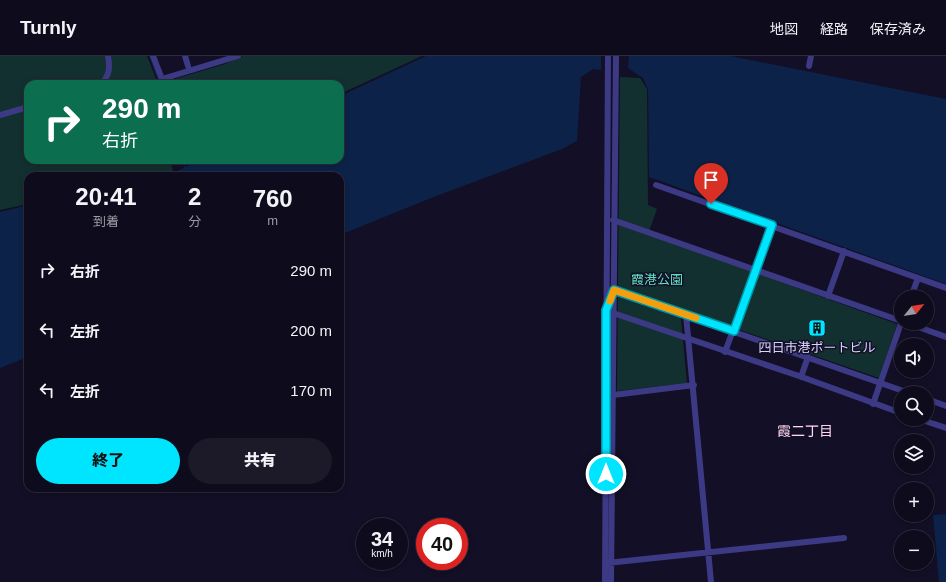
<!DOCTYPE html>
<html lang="ja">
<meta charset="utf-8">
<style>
:root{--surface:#0e0b1c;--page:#1c1929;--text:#f1f3f6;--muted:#9b9ba3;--line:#2e2b3b;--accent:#00e5ff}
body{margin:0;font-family:Arial,"Noto Sans JP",sans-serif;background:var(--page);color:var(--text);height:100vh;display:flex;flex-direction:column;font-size:15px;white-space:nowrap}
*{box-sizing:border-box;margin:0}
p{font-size:13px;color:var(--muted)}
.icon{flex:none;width:22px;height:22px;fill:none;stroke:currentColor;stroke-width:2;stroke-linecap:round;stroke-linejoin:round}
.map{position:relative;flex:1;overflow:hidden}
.drawer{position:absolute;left:24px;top:116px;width:320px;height:320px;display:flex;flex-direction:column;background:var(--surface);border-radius:12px;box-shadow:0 2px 6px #0003,0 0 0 1px var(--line)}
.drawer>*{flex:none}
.hud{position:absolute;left:24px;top:24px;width:320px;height:84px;border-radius:12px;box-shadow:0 2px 6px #0003,0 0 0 1px var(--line);background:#0b6e4f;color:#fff;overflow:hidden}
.needle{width:26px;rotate:60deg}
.fabs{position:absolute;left:894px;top:234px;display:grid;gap:8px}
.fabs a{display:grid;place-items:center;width:40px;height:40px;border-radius:50%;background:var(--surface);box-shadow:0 2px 6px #0003,0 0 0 1px var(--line);font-size:20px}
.speed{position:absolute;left:356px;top:462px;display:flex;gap:8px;font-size:20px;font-weight:700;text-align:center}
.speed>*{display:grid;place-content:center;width:52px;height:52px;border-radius:50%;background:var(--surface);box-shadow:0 2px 6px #0003,0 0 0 1px var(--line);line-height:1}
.speed small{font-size:10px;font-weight:400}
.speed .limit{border:6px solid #d22;background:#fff;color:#111}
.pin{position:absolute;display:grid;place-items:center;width:34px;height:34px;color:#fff;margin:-41px -17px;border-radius:50% 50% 50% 0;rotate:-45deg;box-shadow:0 0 4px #0007}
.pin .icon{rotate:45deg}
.me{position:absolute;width:44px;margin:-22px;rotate:0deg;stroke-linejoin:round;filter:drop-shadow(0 0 3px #0008)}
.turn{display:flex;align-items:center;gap:14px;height:84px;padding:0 12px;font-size:18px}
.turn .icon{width:52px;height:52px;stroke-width:2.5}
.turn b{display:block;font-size:28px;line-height:34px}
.eta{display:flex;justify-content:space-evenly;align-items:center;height:68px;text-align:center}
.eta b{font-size:24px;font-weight:800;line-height:28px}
.primary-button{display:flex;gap:8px;margin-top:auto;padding:8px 12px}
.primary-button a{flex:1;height:46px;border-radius:24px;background:var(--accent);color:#111;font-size:16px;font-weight:800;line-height:46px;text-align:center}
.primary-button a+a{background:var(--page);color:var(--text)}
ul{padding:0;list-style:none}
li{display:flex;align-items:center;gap:12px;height:60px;padding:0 12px}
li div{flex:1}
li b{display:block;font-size:15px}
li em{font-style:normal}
header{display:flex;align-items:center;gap:24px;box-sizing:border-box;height:56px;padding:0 20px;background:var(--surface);border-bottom:1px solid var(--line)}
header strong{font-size:19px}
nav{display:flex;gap:22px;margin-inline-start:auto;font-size:14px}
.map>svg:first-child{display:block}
.green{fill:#12302f}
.water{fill:#0c2248}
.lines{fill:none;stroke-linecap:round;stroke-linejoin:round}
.stream{stroke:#0c2248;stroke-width:1.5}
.minor{stroke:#3d3a85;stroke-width:6}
.route-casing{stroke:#0095a6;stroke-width:10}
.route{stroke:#00e5ff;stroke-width:7}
.slow{stroke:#f59e0b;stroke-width:7}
.labels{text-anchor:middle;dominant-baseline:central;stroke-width:3;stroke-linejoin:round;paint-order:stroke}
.park-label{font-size:13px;fill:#5fe0c0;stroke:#130f26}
.poi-label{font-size:13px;fill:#d9d4ff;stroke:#130f26}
.neighbourhood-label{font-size:14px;fill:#ffd6f0;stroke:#130f26}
</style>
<header>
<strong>Turnly</strong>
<nav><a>地図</a><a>経路</a><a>保存済み</a></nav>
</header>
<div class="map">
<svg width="946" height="526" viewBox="0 0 946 526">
<rect width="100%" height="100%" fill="#130f26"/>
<path class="green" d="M 0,0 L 147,0 L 158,28 L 225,8 L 243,0 L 422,0 L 340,38 L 340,28 L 28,28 L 28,104 L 170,104 L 173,115 L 151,120 L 28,120 L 28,148 L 0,154 Z
M 620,21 L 640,22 L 647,33 L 648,149 L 657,153 L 648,178 L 897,268 L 879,322 L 680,253 L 687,327 L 617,335 Z"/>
<path class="water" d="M 426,0 L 601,0 L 601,14 L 593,13 L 581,21 L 577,85 L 562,93 L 431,142 L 340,179 L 340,120 L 157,120 L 173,117 L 200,104 L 340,104 L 340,40 Z
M 629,0 L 730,0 L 946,43 L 946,228 L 649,121 L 648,34 L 643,22 L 628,12 Z
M 28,149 L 28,301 L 0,312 L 0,156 Z
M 946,458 L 946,526 L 939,526 L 933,459 Z"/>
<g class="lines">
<path class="stream" d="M 150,0 L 160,28
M 182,104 L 185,112"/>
<path class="minor" d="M 153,0 L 162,23 L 238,0
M 185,0 L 188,10
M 809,10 L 811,0
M 100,28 C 110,21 110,11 108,0
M 0,59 L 28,51
M 656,129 L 946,232
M 613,164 L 901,265
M 614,234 L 909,337
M 828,240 L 844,195
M 911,241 L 918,222
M 610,256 L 799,320 L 901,357
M 686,259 L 711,526
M 907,267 L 946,281
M 725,296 L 772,169
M 801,321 L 808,301
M 613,339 L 694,329
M 927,343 L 946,350
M 873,348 L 901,267
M 919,363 L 946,372
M 607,507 L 844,482
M 605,526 L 608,0
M 611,526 L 616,0"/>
</g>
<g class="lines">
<defs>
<path id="route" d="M 606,418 L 606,254 L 614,234 L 734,275 L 772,169 L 711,148"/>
</defs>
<use href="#route" class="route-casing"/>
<use href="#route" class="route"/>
<path class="slow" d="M 610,245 L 614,234 L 696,262"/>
</g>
<defs>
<symbol id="building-square" viewBox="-11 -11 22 22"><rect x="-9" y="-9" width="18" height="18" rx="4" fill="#00e5ff" stroke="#130f26"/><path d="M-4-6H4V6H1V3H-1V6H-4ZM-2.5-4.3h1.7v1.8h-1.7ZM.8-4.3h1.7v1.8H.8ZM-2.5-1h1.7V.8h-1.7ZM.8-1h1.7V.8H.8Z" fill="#111"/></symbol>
</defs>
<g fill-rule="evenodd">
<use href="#building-square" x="807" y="262" width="20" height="20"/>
</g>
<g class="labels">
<g class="park-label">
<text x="657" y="223">霞港公園</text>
</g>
<g class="poi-label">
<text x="817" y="291">四日市港ポートビル</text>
</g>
<g class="neighbourhood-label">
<text x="805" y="375">霞二丁目</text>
</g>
</g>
</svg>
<div class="fabs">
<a><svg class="needle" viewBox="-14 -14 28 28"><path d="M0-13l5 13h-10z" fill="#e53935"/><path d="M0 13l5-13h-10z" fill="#9b9ba3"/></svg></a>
<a><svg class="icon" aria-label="sound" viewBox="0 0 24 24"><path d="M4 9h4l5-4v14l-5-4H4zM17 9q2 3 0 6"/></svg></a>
<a><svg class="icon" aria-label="search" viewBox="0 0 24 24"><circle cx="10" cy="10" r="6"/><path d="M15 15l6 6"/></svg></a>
<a><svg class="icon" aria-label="layers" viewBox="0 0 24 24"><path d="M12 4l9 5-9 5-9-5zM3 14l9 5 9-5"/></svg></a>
<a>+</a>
<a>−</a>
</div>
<div class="speed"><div>34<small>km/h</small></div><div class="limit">40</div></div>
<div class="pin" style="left:711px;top:148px;background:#d93025"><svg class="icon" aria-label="arrive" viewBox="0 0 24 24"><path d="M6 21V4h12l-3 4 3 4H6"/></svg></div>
<svg class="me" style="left:606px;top:418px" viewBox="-20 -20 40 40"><circle r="17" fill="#00e5ff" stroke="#fff" stroke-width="3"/><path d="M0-11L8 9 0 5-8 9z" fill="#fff"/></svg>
<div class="hud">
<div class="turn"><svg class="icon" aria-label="right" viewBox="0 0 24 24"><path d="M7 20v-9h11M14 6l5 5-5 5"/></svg><div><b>290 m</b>右折</div></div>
</div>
<section class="drawer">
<div class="eta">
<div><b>20:41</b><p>到着</p></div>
<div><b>2</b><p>分</p></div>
<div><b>760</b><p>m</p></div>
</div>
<ul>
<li><svg class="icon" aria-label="right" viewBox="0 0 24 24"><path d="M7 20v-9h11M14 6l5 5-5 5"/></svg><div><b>右折</b></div><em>290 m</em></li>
<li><svg class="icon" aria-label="left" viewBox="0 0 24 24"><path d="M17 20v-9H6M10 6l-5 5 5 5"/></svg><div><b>左折</b></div><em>200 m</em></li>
<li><svg class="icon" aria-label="left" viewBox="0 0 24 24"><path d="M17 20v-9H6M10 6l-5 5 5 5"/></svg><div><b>左折</b></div><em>170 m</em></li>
</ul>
<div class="primary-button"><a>終了</a><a>共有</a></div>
</section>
</div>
